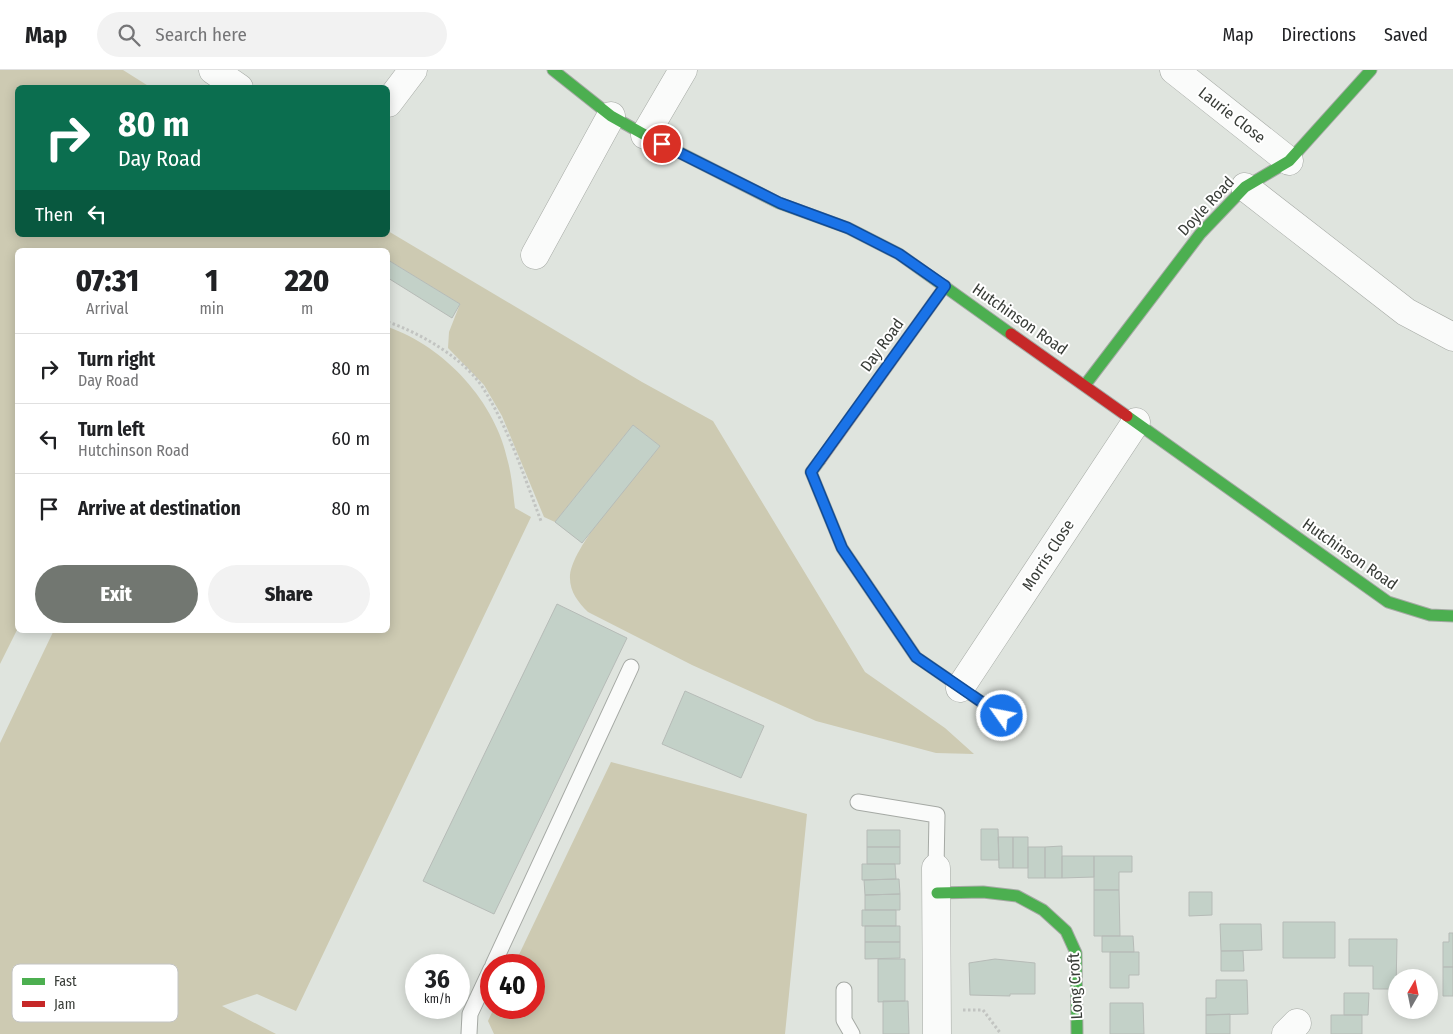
<!DOCTYPE html>
<style>
:root{--surface:#fff;--page:#f2f2f2;--text:#202124;--muted:#757577;--line:#e0e0e0;--accent:#727771}
body{margin:0;font-family:"Fira Sans Condensed",sans-serif;background:var(--page);color:var(--text);height:100vh;display:flex;flex-direction:column;font-size:19px;white-space:nowrap}
*{box-sizing:border-box;margin:0}
p{font-size:16px;color:var(--muted)}
.icon{flex:none;width:28px;height:28px;fill:none;stroke:currentColor;stroke-width:2;stroke-linecap:round;stroke-linejoin:round}
.map{position:relative;flex:1;overflow:hidden}
.details{position:absolute;left:15px;top:178px;width:375px;height:385px;display:flex;flex-direction:column;background:var(--surface);border-radius:8px;box-shadow:0 2px 12px #0003}
.details>*{flex:none}
.banner{position:absolute;left:15px;top:15px;width:375px;height:152px;border-radius:8px;box-shadow:0 2px 12px #0003;background:#0b6e4f;color:#fff;overflow:hidden}
.needle{width:32px;rotate:9deg}
.fabs{position:absolute;left:1388px;top:899px;display:grid;gap:10px}
.fabs a{display:grid;place-items:center;width:50px;height:50px;border-radius:50%;background:var(--surface);box-shadow:0 2px 12px #0003;font-size:25px}
.speed{position:absolute;left:405px;top:884px;display:flex;gap:10px;font-size:25px;font-weight:700;text-align:center}
.speed>*{display:grid;place-content:center;width:65px;height:65px;border-radius:50%;background:var(--surface);box-shadow:0 2px 12px #0003;line-height:1}
.speed small{font-size:12px;font-weight:400}
.speed .limit{border:8px solid #d22;background:#fff;color:#111}
.pin{position:absolute;display:grid;place-items:center;width:42px;height:42px;color:#fff;margin:-21px;border:2px solid #fff;border-radius:50%;box-shadow:0 1px 5px #0007}
.me{position:absolute;width:55px;margin:-28px;rotate:303deg;stroke-linejoin:round;filter:drop-shadow(0 0 4px #0008)}
.turn{display:flex;align-items:center;gap:18px;height:105px;padding:0 20px;font-size:22px}
.turn .icon{width:65px;height:65px;stroke-width:2.5}
.turn b{display:block;font-size:35px;line-height:42px}
.then{display:flex;align-items:center;height:48px;padding:0 20px;background:#0003;gap:10px;font-size:19px}
.eta{display:flex;justify-content:space-evenly;align-items:center;height:85px;text-align:center}
.eta b{font-size:30px;font-weight:800;line-height:35px}
.primary-button{display:flex;gap:10px;margin-top:auto;padding:10px 20px}
.primary-button a{flex:1;height:58px;border-radius:30px;background:var(--accent);color:#fff;font-size:20px;font-weight:800;line-height:58px;text-align:center}
.primary-button a+a{background:var(--page);color:var(--text)}
ul{padding:0;list-style:none}
li{display:flex;align-items:center;gap:15px;height:70px;padding:0 20px;border-top:1px solid var(--line)}
li div{flex:1}
li b{display:block;font-size:19px}
li em{font-style:normal}
header{display:flex;align-items:center;gap:30px;box-sizing:border-box;height:70px;padding:0 25px;background:var(--surface);border-bottom:1px solid var(--line)}
header strong{font-size:24px}
nav{display:flex;gap:28px;margin-inline-start:auto;font-size:18px}
.search{width:350px;height:45px;background:var(--page);display:flex;align-items:center;gap:12px;box-sizing:border-box;padding:0 18px;border-radius:28px;color:var(--muted);font-size:19px}
.map>svg:first-child{display:block}
.green{fill:#cdcab2}
.building{fill:#c3d1c8;stroke:#b6bbb7}
.lines{fill:none;stroke-linecap:round;stroke-linejoin:round}
.lane-casing{stroke:#a5a9a4;stroke-width:17}
.street-casing{stroke:#a5a9a4;stroke-width:29}
.fast-casing{stroke:#a5a9a4;stroke-width:13}
.jam-casing{stroke:#a5a9a4;stroke-width:13}
.path{stroke:#c2c4c1;stroke-width:3;stroke-dasharray:2.5 2.5;stroke-linecap:butt}
.lane{stroke:#fafbfa;stroke-width:15}
.street{stroke:#fafbfa;stroke-width:28}
.fast{stroke:#4caf50;stroke-width:11}
.jam{stroke:#c62828;stroke-width:11}
.route-casing{stroke:#114b97;stroke-width:12}
.route{stroke:#1a73e8;stroke-width:9}
.labels{text-anchor:middle;dominant-baseline:central;stroke-width:4;stroke-linejoin:round;paint-order:stroke}
.street-label{font-size:16px;fill:#383c37;stroke:#fff}
.key{fill:#fff;stroke:#c3c4c3;stroke-width:1}
.key-label{font-size:14px;fill:#383c37}
</style>
<header>
<strong>Map</strong>
<div class="search"><svg class="icon" aria-label="search" viewBox="0 0 24 24"><circle cx="10" cy="10" r="6"/><path d="M15 15l6 6"/></svg>Search here</div>
<nav><a>Map</a><a>Directions</a><a>Saved</a></nav>
</header>
<div class="map">
<svg width="1453" height="964" viewBox="0 0 1453 964">
<rect width="100%" height="100%" fill="#dfe4de"/>
<path class="green" d="M 0,0 L 123,0 L 150,17 L 18,18 L 18,165 L 388,165 L 388,161 L 642,312 L 713,351 L 865,602 L 945,658 L 974,684 L 936,683 L 816,651 L 692,595 L 588,542 C 578,532 569,521 570,505 C 573,474 638,403 660,376 L 633,355 L 555,452 L 544,447 L 502,346 L 484,315 L 448,278 L 449,262 L 460,234 L 388,190 L 388,180 L 18,180 L 18,558 L 0,594 Z
M 388,257 C 445,277 496,332 508,392 C 512,407 513,423 515,438 L 531,447 L 296,941 L 257,924 L 222,936 L 276,964 L 0,964 L 0,673 L 54,560 L 388,560 Z
M 611,692 L 807,744 L 785,964 L 494,964 L 488,951 L 494,938 L 534,938 L 534,895 L 514,895 Z"/>
<path class="building" d="M 388,190 L 460,234 L 452,248 L 388,208 Z
M 633,355 L 660,376 L 582,473 L 555,452 Z
M 557,534 L 627,568 L 494,844 L 423,811 Z
M 685,621 L 764,656 L 741,708 L 662,674 Z
M 981,759 L 998,759 L 999,790 L 981,790 Z
M 867,760 L 900,760 L 900,777 L 867,777 Z
M 998,767 L 1013,767 L 1013,798 L 999,798 Z
M 1013,767 L 1028,767 L 1028,798 L 1013,798 Z
M 1062,776 L 1062,808 L 1045,808 L 1045,777 Z
M 867,777 L 900,777 L 900,794 L 867,794 Z
M 1028,777 L 1045,777 L 1045,808 L 1028,808 Z
M 1062,786 L 1094,786 L 1094,807 L 1062,808 Z
M 1094,786 L 1132,786 L 1132,802 L 1119,802 L 1119,820 L 1094,820 Z
M 862,794 L 895,794 L 896,809 L 862,810 Z
M 899,809 L 900,824 L 865,825 L 864,810 Z
M 1094,820 L 1119,820 L 1120,866 L 1094,866 Z
M 1189,822 L 1212,822 L 1212,845 L 1189,846 Z
M 900,824 L 900,840 L 865,840 L 865,825 Z
M 862,840 L 896,840 L 896,856 L 862,856 Z
M 1283,852 L 1335,852 L 1335,888 L 1283,888 Z
M 1220,854 L 1261,854 L 1262,880 L 1221,881 Z
M 865,856 L 900,856 L 900,872 L 865,872 Z
M 1449,863 L 1453,863 L 1453,897 L 1443,897 L 1443,872 L 1449,872 Z
M 1102,866 L 1133,866 L 1134,882 L 1102,882 Z
M 1349,869 L 1397,869 L 1396,919 L 1373,919 L 1373,896 L 1349,896 Z
M 865,872 L 900,872 L 900,888 L 865,889 Z
M 1221,881 L 1243,881 L 1244,901 L 1221,901 Z
M 1110,882 L 1139,882 L 1139,905 L 1129,905 L 1129,918 L 1110,918 Z
M 878,889 L 905,889 L 905,931 L 878,932 Z
M 995,889 L 1035,893 L 1035,924 L 1010,924 L 1010,926 L 970,925 L 969,893 Z
M 1443,897 L 1453,897 L 1453,926 L 1443,926 Z
M 1216,910 L 1247,910 L 1248,944 L 1206,945 L 1206,928 L 1216,928 Z
M 1344,923 L 1369,923 L 1368,945 L 1344,945 Z
M 883,931 L 908,931 L 909,964 L 883,964 Z
M 1110,933 L 1143,933 L 1144,964 L 1110,964 Z
M 1230,944 L 1230,964 L 1206,964 L 1206,945 Z
M 1331,945 L 1362,945 L 1362,964 L 1331,964 Z"/>
<g class="lines">
<defs>
<path id="lane" d="M 858,732 L 937,745 L 936,798
M 493,895 L 631,597
M 844,920 L 844,950 L 852,964
M 469,964 L 470,944 L 491,899"/>
<path id="street" d="M 213,0 L 239,18
M 1174,0 L 1289,91
M 388,33 L 413,0
M 645,65 L 683,0
M 1245,117 L 1406,242 L 1453,267
M 535,185 L 611,46
M 960,618 L 1136,352
M 936,798 L 937,964
M 1286,964 L 1297,953"/>
<path id="fast" d="M 553,0 L 611,46 L 645,65 L 779,133 L 848,158 L 899,184 L 1011,264
M 1085,315 L 1200,164 L 1245,117 L 1289,91 L 1371,0
M 1127,346 L 1388,532 L 1430,545 L 1453,546
M 820,390 L 811,402 L 842,478 L 916,587 L 1015,655
M 937,823 L 983,822 L 1017,826 L 1043,840 L 1066,861 L 1076,883 L 1077,964"/>
<path id="jam" d="M 1011,264 L 1127,346
M 820,390 L 945,216"/>
</defs>
<use href="#lane" class="lane-casing"/>
<use href="#street" class="street-casing"/>
<use href="#fast" class="fast-casing"/>
<use href="#jam" class="jam-casing"/>
<path class="path" d="M 388,252 C 420,263 464,288 483,318 C 509,359 524,406 541,451
M 963,940 L 983,940 L 1001,964"/>
<use href="#lane" class="lane"/>
<use href="#street" class="street"/>
<use href="#fast" class="fast"/>
<use href="#jam" class="jam"/>
</g>
<g class="lines">
<defs>
<path id="route" d="M 662,74 L 780,133 L 848,158 L 899,184 L 945,216 L 811,402 L 842,478 L 916,587 L 1002,646"/>
</defs>
<use href="#route" class="route-casing"/>
<use href="#route" class="route"/>
</g>
<g class="labels">
<g class="street-label">
<text transform="translate(1232 45) rotate(38)">Laurie Close</text>
<text transform="translate(1206 136) rotate(-47)">Doyle Road</text>
<text transform="translate(1020 249) rotate(35)">Hutchinson Road</text>
<text transform="translate(882 275) rotate(-54)">Day Road</text>
<text transform="translate(1350 484) rotate(35)">Hutchinson Road</text>
<text transform="translate(1048 485) rotate(-57)">Morris Close</text>
<text transform="translate(1075 916) rotate(-93)">Long Croft</text>
</g>
</g>
<rect x="12" y="894" width="166" height="58" rx="8" class="key"/>
<rect x="22" y="908" width="23" height="7" fill="#4caf50"/>
<rect x="22" y="931" width="23" height="6" fill="#c62828"/>
<g class="key-label">
<text x="54" y="916">Fast</text>
<text x="54" y="939">Jam</text>
</g>
</svg>
<div class="fabs">
<a><svg class="needle" viewBox="-14 -14 28 28"><path d="M0-13l5 13h-10z" fill="#e53935"/><path d="M0 13l5-13h-10z" fill="#757577"/></svg></a>
</div>
<div class="speed"><div>36<small>km/h</small></div><div class="limit">40</div></div>
<div class="pin" style="left:662px;top:74px;background:#d93025"><svg class="icon" aria-label="arrive" viewBox="0 0 24 24"><path d="M6 21V4h12l-3 4 3 4H6"/></svg></div>
<svg class="me" style="left:1002px;top:646px" viewBox="-20 -20 40 40"><circle r="17" fill="#1a73e8" stroke="#fff" stroke-width="3"/><path d="M0-11L8 9 0 5-8 9z" fill="#fff"/></svg>
<div class="banner">
<div class="turn"><svg class="icon" aria-label="right" viewBox="0 0 24 24"><path d="M7 20v-9h11M14 6l5 5-5 5"/></svg><div><b>80 m</b>Day Road</div></div>
<div class="then">Then<svg class="icon" aria-label="left" viewBox="0 0 24 24"><path d="M17 20v-9H6M10 6l-5 5 5 5"/></svg></div>
</div>
<section class="details">
<div class="eta">
<div><b>07:31</b><p>Arrival</p></div>
<div><b>1</b><p>min</p></div>
<div><b>220</b><p>m</p></div>
</div>
<ul>
<li><svg class="icon" aria-label="right" viewBox="0 0 24 24"><path d="M7 20v-9h11M14 6l5 5-5 5"/></svg><div><b>Turn right</b><p>Day Road</p></div><em>80 m</em></li>
<li><svg class="icon" aria-label="left" viewBox="0 0 24 24"><path d="M17 20v-9H6M10 6l-5 5 5 5"/></svg><div><b>Turn left</b><p>Hutchinson Road</p></div><em>60 m</em></li>
<li><svg class="icon" aria-label="arrive" viewBox="0 0 24 24"><path d="M6 21V4h12l-3 4 3 4H6"/></svg><div><b>Arrive at destination</b></div><em>80 m</em></li>
</ul>
<div class="primary-button"><a>Exit</a><a>Share</a></div>
</section>
</div>
